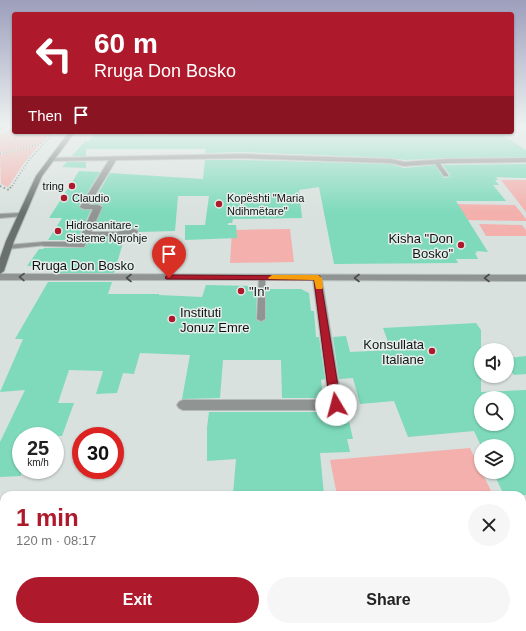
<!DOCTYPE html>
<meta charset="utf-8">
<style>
:root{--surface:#fff;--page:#f6f6f6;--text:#222;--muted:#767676;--accent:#ae1a2c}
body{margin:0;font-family:Arial,sans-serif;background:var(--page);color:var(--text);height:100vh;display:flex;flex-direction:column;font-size:15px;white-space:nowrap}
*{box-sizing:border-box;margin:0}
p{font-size:13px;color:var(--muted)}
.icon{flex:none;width:22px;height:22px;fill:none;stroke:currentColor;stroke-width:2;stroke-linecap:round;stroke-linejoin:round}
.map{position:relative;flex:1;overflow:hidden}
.panel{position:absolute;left:0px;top:491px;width:526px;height:140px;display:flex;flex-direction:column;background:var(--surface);border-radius:12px 12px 0 0;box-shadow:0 1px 3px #0004}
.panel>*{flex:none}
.guide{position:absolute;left:12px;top:12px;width:502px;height:122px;border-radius:4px;box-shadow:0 1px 3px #0004;background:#ae1a2c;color:#fff;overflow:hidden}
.fabs{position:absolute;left:474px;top:343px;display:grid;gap:8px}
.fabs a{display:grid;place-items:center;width:40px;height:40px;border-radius:50%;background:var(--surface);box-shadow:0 1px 3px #0004;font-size:20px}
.speed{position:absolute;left:12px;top:427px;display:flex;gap:8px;font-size:20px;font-weight:700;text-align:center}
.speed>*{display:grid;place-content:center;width:52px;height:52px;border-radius:50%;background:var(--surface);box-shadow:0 1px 3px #0004;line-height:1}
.speed small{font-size:10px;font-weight:400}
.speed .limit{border:6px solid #d22;background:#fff;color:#111}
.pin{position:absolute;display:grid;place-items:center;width:34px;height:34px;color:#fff;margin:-41px -17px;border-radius:50% 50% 50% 0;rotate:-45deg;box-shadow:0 0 4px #0007}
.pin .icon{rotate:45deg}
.me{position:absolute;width:44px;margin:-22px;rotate:352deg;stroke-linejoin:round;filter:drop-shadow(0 0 3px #0008)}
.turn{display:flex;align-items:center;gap:14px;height:84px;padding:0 16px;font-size:18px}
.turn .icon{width:52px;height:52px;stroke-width:2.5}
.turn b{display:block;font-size:28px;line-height:34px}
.then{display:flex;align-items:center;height:38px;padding:0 16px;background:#0003;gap:8px;font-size:15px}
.round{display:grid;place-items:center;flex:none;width:42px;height:42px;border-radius:21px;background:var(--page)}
.overview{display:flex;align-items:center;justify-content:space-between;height:68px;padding:0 16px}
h1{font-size:24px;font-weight:700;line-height:30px;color:var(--accent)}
.primary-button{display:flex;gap:8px;margin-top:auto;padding:8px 16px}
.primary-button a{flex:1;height:46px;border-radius:24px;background:var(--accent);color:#fff;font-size:16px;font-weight:700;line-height:46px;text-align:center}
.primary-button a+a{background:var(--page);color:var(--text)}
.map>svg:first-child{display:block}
.green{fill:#f3b0ad}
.building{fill:#7edabb;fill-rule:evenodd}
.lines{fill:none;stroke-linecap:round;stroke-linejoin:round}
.lane-casing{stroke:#b4bcb9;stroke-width:2}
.street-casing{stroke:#b4bcb9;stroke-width:2}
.secondary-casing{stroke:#b4bcb9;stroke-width:2}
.path-far2{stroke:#7a807e;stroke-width:1.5;stroke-dasharray:1 2;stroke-linecap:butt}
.path-far1{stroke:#7a807e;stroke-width:2;stroke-dasharray:1.5 2.5;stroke-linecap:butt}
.path{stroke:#7a807e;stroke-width:4;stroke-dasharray:3 4.5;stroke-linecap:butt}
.lane{fill:#909492;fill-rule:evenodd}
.street{fill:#909492;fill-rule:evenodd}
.secondary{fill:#6a706e;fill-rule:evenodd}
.oneway{stroke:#4a4e4c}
.route{fill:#ae1a2c;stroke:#71111d}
.slow{fill:#f59e0b}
.poi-dot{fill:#ae1a2c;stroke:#e5eeeb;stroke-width:1.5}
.labels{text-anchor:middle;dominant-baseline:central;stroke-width:3;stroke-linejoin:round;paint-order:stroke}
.far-poi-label{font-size:11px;fill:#111413;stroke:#e5eeeb;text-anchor:start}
.poi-label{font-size:13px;fill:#111413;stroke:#e5eeeb;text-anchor:end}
.street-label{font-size:13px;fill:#111413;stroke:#e5eeeb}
</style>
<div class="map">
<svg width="526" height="631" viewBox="0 0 526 631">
<rect width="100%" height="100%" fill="#d8e1dd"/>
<path class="green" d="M 14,129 L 14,132 L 25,132 L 10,141 L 28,132 L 47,132 L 50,134 L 43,142 L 0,153 L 0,133 Z
M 40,144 L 24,163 L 8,187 L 1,184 L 0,155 Z
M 501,180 L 526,180 L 526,212 Z
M 454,204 L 515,205 L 526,219 L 526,221 L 463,220 Z
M 479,224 L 522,225 L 526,230 L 526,236 L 486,236 Z
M 290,229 L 294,262 L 230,263 L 232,230 Z
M 470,448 L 493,495 L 337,495 L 330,460 Z"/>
<path class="building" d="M 96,132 L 115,132 L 113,134 L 170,135 L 171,132 L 498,132 L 526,150 L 526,157 L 448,158 L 404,160 L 391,158 L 241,152 L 205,153 L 206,149 L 86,149 L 86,156 L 72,156 L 87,139 L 87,143 Z
M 205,160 L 241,160 L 391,164 L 404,168 L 435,165 L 444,178 L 449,177 L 450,175 L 443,165 L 526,164 L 526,178 L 496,177 L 498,180 L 495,180 L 499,185 L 493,185 L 506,201 L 456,201 L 488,252 L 476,251 L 477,253 L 475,253 L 478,259 L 456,259 L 458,263 L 334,264 L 319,187 L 299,190 L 302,218 L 233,219 L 232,223 L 228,223 L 228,225 L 236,225 L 237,238 L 185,240 L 185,225 L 205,225 L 209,196 L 178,196 L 175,231 L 139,232 L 139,230 L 134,228 L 117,230 L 93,230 L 103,206 L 99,204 L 92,204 L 110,173 L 203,179 Z
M 67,162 L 86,162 L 86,168 L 62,167 Z
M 79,171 L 100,172 L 79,206 L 83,210 L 91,210 L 77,240 L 48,240 L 62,218 L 49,218 Z
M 125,236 L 114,273 L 52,273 L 56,266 L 27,266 L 39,249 L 43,249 L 44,248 L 84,248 L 90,238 Z
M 48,282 L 112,282 L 108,294 L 159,294 L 159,295 L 202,297 L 206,285 L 253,286 L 254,289 L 257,289 L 256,319 L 260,322 L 266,319 L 266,289 L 301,289 L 309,293 L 311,311 L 314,311 L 316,337 L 319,337 L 325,379 L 321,380 L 323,398 L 282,398 L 281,360 L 223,360 L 220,398 L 182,399 L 190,355 L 140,353 L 134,374 L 123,373 L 117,393 L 96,394 L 103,371 L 69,370 L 58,403 L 74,403 L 62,436 L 21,436 L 21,476 L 0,477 L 0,442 L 25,390 L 0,392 L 23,339 L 15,339 Z
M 476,323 L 481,330 L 481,392 L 526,390 L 526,495 L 504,495 L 493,472 L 507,472 L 507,446 L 481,446 L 474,431 L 408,437 L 394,401 L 360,404 L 353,378 L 339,379 L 333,337 L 346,336 L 350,352 L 391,350 L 383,328 ZM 481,398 L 507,398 L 507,424 L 481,424 Z
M 526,356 L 526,374 L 514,375 L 507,365 L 507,358 Z
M 209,412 L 347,412 L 353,439 L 347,439 L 350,452 L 320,453 L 324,495 L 233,494 L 236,459 L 207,461 L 207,428 Z"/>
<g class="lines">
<defs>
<path id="lane" d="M 434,161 L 438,161 L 448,175 L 448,176 L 444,176 L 434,162 Z
M 21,213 L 24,215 L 23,216 L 0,218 L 0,214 Z
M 44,242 L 46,243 L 46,245 L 8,249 L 5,247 L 8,245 Z
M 262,276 L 265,278 L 265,319 L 261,321 L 257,319 L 259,278 Z"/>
<path id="street" d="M 4,125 L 12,125 L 0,130 L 0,126 Z
M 241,154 L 391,159 L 404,162 L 448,159 L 526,158 L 526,162 L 448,163 L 404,166 L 391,163 L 241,158 L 116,160 L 89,205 L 98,205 L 102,207 L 91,232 L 117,232 L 134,229 L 138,231 L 137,233 L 117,236 L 89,236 L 84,247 L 81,247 L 44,246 L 40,244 L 44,242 L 78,242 L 93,209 L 84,209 L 80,207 L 109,160 L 51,161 L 49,160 L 49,158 Z
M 0,274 L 526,275 L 526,281 L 322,280 L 342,405 L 340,408 L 336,410 L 183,410 L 179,408 L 177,405 L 179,402 L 183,400 L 329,400 L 313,280 L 0,280 Z
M 149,627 L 202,627 L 200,631 L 147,631 Z"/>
<path id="secondary" d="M 69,132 L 75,132 L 42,176 L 14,241 L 4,271 L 0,274 L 0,258 L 6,241 L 36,176 Z"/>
</defs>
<use href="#lane" class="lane-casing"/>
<use href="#street" class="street-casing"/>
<use href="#secondary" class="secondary-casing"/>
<path class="path-far2" d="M 15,139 L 27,132
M 0,154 L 43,143
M 12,186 L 29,160 L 50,137 L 51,132"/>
<path class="path-far1" d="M 0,186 L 9,190 L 12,185"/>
<path class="path" d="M 522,607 L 526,607"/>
<use href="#lane" class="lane"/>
<use href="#street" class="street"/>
<use href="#secondary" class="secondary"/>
</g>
<defs><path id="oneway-chevron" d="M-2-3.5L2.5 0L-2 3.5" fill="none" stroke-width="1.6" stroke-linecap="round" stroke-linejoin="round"/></defs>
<g class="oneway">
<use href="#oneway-chevron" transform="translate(22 277) rotate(-179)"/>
<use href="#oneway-chevron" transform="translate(129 278) rotate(-180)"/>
<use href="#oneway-chevron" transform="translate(357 278) rotate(-180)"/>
<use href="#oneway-chevron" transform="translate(487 278) rotate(-180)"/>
</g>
<linearGradient id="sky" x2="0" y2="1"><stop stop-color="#9d9ebc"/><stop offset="0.59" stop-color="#edf2f0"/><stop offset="1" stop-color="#edf2f0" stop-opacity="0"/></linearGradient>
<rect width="526" height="213" fill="url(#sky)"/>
<path class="route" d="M 169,275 L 320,276 L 341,405 L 340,408 L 336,410 L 332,408 L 330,405 L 314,280 L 166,279 L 165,278 L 166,276 Z"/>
<path class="slow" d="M 272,275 L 318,275 L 322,278 L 323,287 L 322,289 L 316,289 L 314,280 L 269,279 L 268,278 Z"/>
<g class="poi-dot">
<circle cx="72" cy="186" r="4"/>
<circle cx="64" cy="198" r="4"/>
<circle cx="219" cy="204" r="4"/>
<circle cx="58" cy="231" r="4"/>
<circle cx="461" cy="245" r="4"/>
<circle cx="241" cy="291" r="4"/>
<circle cx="172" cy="319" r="4"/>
<circle cx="432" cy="351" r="4"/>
</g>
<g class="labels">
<g class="far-poi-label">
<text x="64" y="186" text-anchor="end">tring</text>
<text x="72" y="198">Claudio</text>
<text x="227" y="198">Kopështi "Maria<tspan x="227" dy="13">Ndihmëtare"</tspan></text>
<text x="66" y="225">Hidrosanitare -<tspan x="66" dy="13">Sisteme Ngrohje</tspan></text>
</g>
<g class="poi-label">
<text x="453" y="238">Kisha "Don<tspan x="453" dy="15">Bosko"</tspan></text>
<text x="249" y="291" text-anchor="start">"In"</text>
<text x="180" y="312" text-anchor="start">Instituti<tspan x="180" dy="15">Jonuz Emre</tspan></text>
<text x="424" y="344">Konsullata<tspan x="424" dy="15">Italiane</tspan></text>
</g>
<g class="street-label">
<text x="83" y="265">Rruga Don Bosko</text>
</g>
</g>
</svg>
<div class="fabs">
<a><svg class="icon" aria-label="sound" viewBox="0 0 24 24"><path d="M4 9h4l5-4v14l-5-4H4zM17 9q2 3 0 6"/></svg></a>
<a><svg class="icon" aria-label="search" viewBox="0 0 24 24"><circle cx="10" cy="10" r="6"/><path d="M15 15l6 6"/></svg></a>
<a><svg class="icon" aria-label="layers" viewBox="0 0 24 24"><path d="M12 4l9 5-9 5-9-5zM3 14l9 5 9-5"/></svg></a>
</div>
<div class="speed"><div>25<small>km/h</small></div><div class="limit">30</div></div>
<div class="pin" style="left:169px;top:278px;background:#d93025"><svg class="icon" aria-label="arrive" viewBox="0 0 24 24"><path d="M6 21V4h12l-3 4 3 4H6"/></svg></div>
<svg class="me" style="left:336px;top:405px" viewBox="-20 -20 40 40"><circle r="19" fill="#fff"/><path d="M0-13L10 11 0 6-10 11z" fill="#ae1a2c"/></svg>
<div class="guide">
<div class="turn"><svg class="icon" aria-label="left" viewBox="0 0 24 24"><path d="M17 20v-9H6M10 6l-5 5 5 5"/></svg><div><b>60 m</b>Rruga Don Bosko</div></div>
<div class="then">Then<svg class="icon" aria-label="arrive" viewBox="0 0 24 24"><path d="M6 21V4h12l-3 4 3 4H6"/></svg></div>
</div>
<section class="panel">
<div class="overview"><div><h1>1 min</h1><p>120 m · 08:17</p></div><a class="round"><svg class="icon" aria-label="close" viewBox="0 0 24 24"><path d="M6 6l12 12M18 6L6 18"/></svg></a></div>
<div class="primary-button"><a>Exit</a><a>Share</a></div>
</section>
</div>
